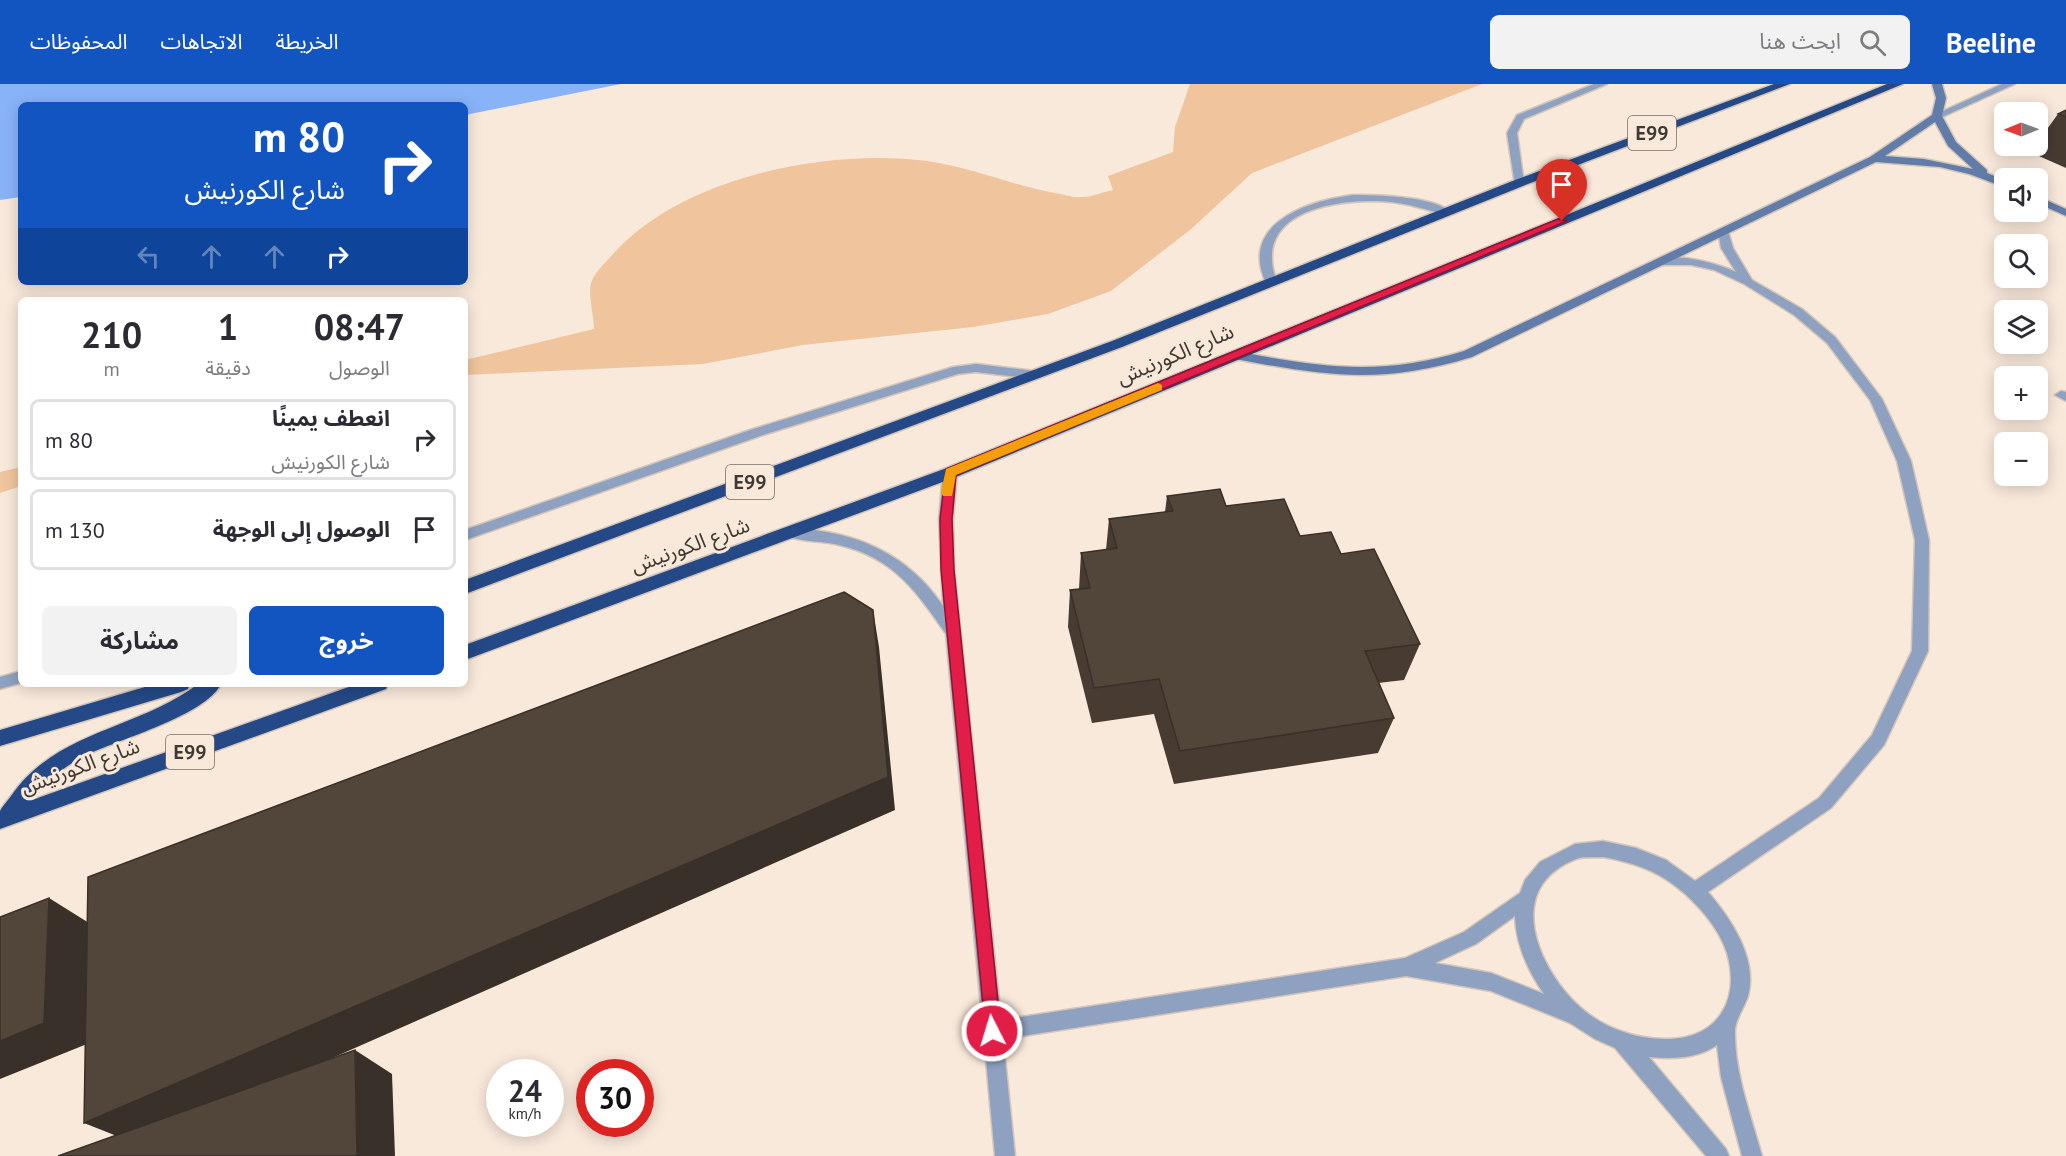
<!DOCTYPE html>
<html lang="ar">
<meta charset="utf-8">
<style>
:root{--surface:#fff;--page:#f2f2f3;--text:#2b2b33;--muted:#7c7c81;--line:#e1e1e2;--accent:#1255c0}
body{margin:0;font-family:"PT Sans","Noto Sans Arabic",sans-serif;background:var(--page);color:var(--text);direction:rtl;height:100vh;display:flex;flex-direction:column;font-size:22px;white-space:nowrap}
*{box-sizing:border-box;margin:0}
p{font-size:20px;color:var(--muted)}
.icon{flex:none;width:33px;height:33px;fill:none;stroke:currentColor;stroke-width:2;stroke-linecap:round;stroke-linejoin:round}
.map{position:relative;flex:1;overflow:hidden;direction:ltr}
.panel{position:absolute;left:18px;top:213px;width:450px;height:390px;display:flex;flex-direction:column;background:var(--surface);border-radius:9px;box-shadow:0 3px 15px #0003;direction:rtl}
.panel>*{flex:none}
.guide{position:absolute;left:18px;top:18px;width:450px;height:183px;border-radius:9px;box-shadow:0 3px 15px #0003;direction:rtl;background:#1255c0;color:#fff;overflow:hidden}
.needle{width:39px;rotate:269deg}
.buttons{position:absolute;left:1994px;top:18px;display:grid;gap:12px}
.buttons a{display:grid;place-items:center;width:54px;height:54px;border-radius:9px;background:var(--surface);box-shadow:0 3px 15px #0003;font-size:30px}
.speed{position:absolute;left:486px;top:975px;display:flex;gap:12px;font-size:30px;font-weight:700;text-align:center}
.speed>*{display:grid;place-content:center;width:78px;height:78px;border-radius:50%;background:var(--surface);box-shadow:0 3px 15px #0003;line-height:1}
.speed small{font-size:15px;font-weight:400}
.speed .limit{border:9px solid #d22;background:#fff;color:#111}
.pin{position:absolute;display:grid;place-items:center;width:51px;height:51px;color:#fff;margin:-62px -26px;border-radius:50% 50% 50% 0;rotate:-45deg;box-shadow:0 0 6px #0007}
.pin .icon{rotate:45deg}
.me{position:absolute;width:66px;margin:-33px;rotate:355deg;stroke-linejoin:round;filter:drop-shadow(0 0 4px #0008)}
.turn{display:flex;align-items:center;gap:21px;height:126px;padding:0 24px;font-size:27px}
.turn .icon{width:78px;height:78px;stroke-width:2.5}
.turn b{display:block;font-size:42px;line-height:51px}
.lanes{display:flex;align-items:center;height:57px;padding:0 24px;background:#0003;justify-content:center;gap:30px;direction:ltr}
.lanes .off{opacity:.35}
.eta{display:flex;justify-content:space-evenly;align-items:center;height:102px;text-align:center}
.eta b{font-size:36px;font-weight:700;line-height:42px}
.button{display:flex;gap:12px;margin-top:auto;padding:12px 24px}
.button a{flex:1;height:69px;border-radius:9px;background:var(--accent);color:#fff;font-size:24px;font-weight:700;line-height:69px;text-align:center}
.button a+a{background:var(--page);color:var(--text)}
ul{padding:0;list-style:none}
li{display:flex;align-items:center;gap:18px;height:81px;margin:0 12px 9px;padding:0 12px;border:3px solid var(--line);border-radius:9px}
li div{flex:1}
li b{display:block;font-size:22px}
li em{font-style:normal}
header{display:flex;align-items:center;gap:36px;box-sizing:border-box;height:84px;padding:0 30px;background:var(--accent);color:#fff}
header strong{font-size:28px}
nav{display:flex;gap:33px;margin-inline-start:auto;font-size:21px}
.search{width:420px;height:54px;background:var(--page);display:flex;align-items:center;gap:15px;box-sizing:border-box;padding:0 21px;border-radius:9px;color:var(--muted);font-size:22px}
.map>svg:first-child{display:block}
.green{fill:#f0c59d}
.water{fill:#89b3f9}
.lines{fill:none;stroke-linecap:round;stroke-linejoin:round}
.lane-casing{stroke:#d4c6b9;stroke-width:3}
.street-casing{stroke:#d4c6b9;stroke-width:3}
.secondary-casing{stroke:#d4c6b9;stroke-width:3}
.highway-casing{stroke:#d4c6b9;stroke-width:3}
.lane{fill:#8ea1c0;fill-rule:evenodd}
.street{fill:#8ea1c0;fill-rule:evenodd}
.secondary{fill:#617ca8;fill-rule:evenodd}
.highway{fill:#254986;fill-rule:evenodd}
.wall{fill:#473b32}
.shaded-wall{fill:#393029}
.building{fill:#52453a;stroke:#393029;stroke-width:1.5}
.route{fill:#e11d48;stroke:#92132f;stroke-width:1.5}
.slow{fill:#f59e0b}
.labels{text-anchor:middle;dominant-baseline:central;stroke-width:6;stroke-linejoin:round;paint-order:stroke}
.shield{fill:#f9e9db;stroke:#776e65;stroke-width:1.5}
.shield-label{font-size:20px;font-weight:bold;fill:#3f3933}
.street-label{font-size:21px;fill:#3f3933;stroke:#f9e9db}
</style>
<header>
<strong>Beeline</strong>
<div class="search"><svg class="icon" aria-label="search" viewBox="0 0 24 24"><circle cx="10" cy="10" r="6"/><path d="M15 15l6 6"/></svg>ابحث هنا</div>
<nav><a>الخريطة</a><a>الاتجاهات</a><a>المحفوظات</a></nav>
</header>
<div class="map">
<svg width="2066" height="1072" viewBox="0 0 2066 1072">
<rect width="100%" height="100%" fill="#f9e9db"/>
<path class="green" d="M 1190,0 L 1482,0 L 1252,89 L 1190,146 L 1111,207 L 1048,230 L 973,243 L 803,261 L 703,280 L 465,291 L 465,276 L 594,245 C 594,232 588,212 591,199 C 594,189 606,178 613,170 C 682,93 827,64 927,77 C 971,83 1011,101 1055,109 C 1063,110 1073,114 1082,113 C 1092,113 1103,108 1113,106 L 1108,92 L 1173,68 L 1175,43 Z
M 21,383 L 21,402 L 0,409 L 0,388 Z"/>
<path class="water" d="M 0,0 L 621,0 L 465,31 L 465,21 L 21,21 L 21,113 L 0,116 Z"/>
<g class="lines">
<defs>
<path id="lane" d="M 1594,0 L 1607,0 L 1524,35 L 1517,49 L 1524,99 L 1515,101 L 1507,49 L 1517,31 Z
M 2002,0 L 2015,0 L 1940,34 L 1932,32 Z
M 1353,111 C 1377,111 1432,112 1451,128 L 1446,131 C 1428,126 1410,120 1391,118 C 1352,114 1269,121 1272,176 C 1272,184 1275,192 1277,199 L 1275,201 L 1267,201 C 1237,140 1307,117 1353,111 Z
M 976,280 L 1035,287 L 1041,291 L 1035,295 L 976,288 L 958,290 L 760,352 L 465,456 L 465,446 L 750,346 L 953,283 Z
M 2061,307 L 2066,308 L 2066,317 L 2055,311 Z
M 21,587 L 21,599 L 0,605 L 0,593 Z"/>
<path id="street" d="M 1723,144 L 1728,147 L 1733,164 L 1752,196 L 1802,225 L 1835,253 L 1882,315 L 1911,377 L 1929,456 L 1928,567 L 1884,661 L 1831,724 L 1708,808 C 1731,835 1758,875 1748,912 C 1745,922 1735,936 1735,946 C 1734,988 1751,1032 1762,1072 L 1742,1072 L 1721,993 L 1717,961 C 1697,975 1673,975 1649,973 L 1726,1065 L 1729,1072 L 1706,1072 L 1615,964 L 1595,955 L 1570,939 L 1491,907 L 1406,892 L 1003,955 L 1015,1072 L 995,1072 L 946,550 C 916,507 894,474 839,461 C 823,457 805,458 789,453 L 787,449 L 789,445 C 799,442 811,445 821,447 C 873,455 914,479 943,522 L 939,435 L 943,389 L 950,384 L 957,389 L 953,435 L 954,486 L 1001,936 L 1405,874 L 1464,848 L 1520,809 L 1525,796 L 1540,778 L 1575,760 L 1603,757 L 1636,764 L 1666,776 L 1695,797 L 1819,714 L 1872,651 L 1912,567 L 1915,456 L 1897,377 L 1870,316 L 1827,259 L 1794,231 L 1744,200 L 1714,186 L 1691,181 L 1660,181 L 1654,178 C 1670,166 1719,180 1736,188 L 1721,164 L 1718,147 ZM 1603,773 C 1631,778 1656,786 1678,804 C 1698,820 1719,844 1727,869 C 1741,917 1717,956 1665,955 C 1635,955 1604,944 1581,924 C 1538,886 1502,804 1576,775 C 1584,772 1594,774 1603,773 ZM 1515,832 C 1516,861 1528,887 1544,910 L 1491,889 L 1435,879 L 1476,860 Z"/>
<path id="secondary" d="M 1932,0 L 1942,0 L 1946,14 L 1942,32 L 1956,58 L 1987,86 L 1987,89 L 2004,96 L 2004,103 L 1969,90 L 1940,83 L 1876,78 L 1472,273 C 1381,301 1326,292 1235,275 L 1229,271 L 1235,267 C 1319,283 1380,293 1464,267 L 1870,73 L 1932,31 L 1936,14 ZM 1935,38 L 1948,62 L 1973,85 L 1924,75 L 1885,72 Z
M 2037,112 L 2066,125 L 2066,132 L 2037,119 Z"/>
<path id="highway" d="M 1774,0 L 1790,0 L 1523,102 L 1122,263 L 465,510 L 465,496 L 1112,257 L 1515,96 Z
M 1887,0 L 1903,0 L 956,393 L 465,576 L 465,561 L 944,385 Z
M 155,600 L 190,600 L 188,605 L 181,608 L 0,662 L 0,646 Z
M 198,600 L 221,600 C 206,631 120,655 89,670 C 66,681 46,696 32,716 L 357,600 L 388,600 L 386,605 L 0,745 C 0,741 0,731 0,727 C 2,723 8,716 11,712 C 55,647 139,645 198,600 Z"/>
</defs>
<use href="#lane" class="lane-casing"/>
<use href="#street" class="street-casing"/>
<use href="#secondary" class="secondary-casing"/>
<use href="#highway" class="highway-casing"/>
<use href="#lane" class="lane"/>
<use href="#street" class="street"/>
<use href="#secondary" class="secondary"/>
<use href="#highway" class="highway"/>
</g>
<path class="wall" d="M 2066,26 L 2066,84 L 2030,68 L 2035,62 L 2037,62 L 2037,59 L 2058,30 Z
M 1167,412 L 1226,422 L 1341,470 L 1420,560 L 1404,596 L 1378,599 L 1394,634 L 1378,669 L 1174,700 L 1154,630 L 1092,639 L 1068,543 L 1070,506 L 1079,505 L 1081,469 L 1106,466 L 1109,435 L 1165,428 Z"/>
<path class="shaded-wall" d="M 873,526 L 879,563 L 895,726 L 137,1060 L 84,1039 Z
M 49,814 L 89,839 L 87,960 L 0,995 L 0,957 Z
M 355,966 L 392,990 L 395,1072 L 357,1072 Z"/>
<path class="building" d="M 2066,26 L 2066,33 L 2058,30 Z
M 1220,405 L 1226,422 L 1284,415 L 1300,452 L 1331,448 L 1341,470 L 1374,465 L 1420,560 L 1365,567 L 1394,634 L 1180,667 L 1159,595 L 1094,604 L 1070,506 L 1090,504 L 1081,469 L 1117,464 L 1109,435 L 1173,427 L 1167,412 Z
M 844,508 L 873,526 L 888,693 L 84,1039 L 88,793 Z
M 49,814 L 44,939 L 0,957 L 0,833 Z
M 355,966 L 357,1072 L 58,1072 Z"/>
<path class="route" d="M 1558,135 L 1567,137 L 956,391 L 952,435 L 954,486 L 1001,947 L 999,953 L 992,956 L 986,953 L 941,486 L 940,435 L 946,385 Z"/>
<path class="slow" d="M 1158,299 L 1162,301 L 1162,306 L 956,391 L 952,412 L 943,412 L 941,408 L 946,385 Z"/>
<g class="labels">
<g class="shield">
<rect x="1628" y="32" width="48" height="34" rx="4.5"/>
<rect x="726" y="381" width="48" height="34" rx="4.5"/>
<rect x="166" y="651" width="48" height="34" rx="4.5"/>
</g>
<g class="shield-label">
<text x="1652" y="49">E99</text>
<text x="750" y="398">E99</text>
<text x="190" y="668">E99</text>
</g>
<g class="street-label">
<text transform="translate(1175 270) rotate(-23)">شارع الكورنيش</text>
<text transform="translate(690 461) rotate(-20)">شارع الكورنيش</text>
<text transform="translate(80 682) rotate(-20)">شارع الكورنيش</text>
</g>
</g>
</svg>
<div class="buttons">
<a><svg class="needle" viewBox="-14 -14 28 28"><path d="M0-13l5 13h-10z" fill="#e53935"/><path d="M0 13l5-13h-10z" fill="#7c7c81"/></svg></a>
<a><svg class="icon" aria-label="sound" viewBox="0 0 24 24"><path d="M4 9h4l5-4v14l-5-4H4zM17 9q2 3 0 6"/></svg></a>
<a><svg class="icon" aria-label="search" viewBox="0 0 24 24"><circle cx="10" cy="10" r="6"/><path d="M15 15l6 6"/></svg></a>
<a><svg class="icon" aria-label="layers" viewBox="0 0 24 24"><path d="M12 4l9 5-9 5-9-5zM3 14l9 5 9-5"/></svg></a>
<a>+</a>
<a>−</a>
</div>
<div class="speed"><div>24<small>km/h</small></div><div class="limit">30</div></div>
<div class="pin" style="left:1562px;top:137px;background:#d93025"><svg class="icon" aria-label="arrive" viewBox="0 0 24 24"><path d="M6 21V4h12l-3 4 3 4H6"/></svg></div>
<svg class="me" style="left:992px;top:947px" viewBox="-20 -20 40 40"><circle r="17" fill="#e11d48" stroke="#fff" stroke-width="3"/><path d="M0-11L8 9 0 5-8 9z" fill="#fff"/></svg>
<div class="guide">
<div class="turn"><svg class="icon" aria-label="right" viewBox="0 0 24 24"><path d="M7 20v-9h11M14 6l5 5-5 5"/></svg><div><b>80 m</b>شارع الكورنيش</div></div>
<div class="lanes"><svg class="icon off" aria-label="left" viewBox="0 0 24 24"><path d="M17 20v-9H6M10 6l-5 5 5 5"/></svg><svg class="icon off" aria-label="ahead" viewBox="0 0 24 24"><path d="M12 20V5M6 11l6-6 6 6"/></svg><svg class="icon off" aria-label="ahead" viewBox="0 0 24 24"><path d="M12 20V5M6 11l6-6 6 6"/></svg><svg class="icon" aria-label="right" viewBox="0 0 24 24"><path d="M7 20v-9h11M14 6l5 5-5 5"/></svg></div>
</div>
<section class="panel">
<div class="eta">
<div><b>08:47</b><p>الوصول</p></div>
<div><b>1</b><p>دقيقة</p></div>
<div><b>210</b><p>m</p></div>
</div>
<ul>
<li><svg class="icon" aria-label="right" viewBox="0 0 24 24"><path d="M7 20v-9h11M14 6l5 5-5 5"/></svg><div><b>انعطف يمينًا</b><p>شارع الكورنيش</p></div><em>80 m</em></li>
<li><svg class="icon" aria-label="arrive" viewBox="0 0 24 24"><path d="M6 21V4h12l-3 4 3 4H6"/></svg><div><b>الوصول إلى الوجهة</b></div><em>130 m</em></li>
</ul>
<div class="button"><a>خروج</a><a>مشاركة</a></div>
</section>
</div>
